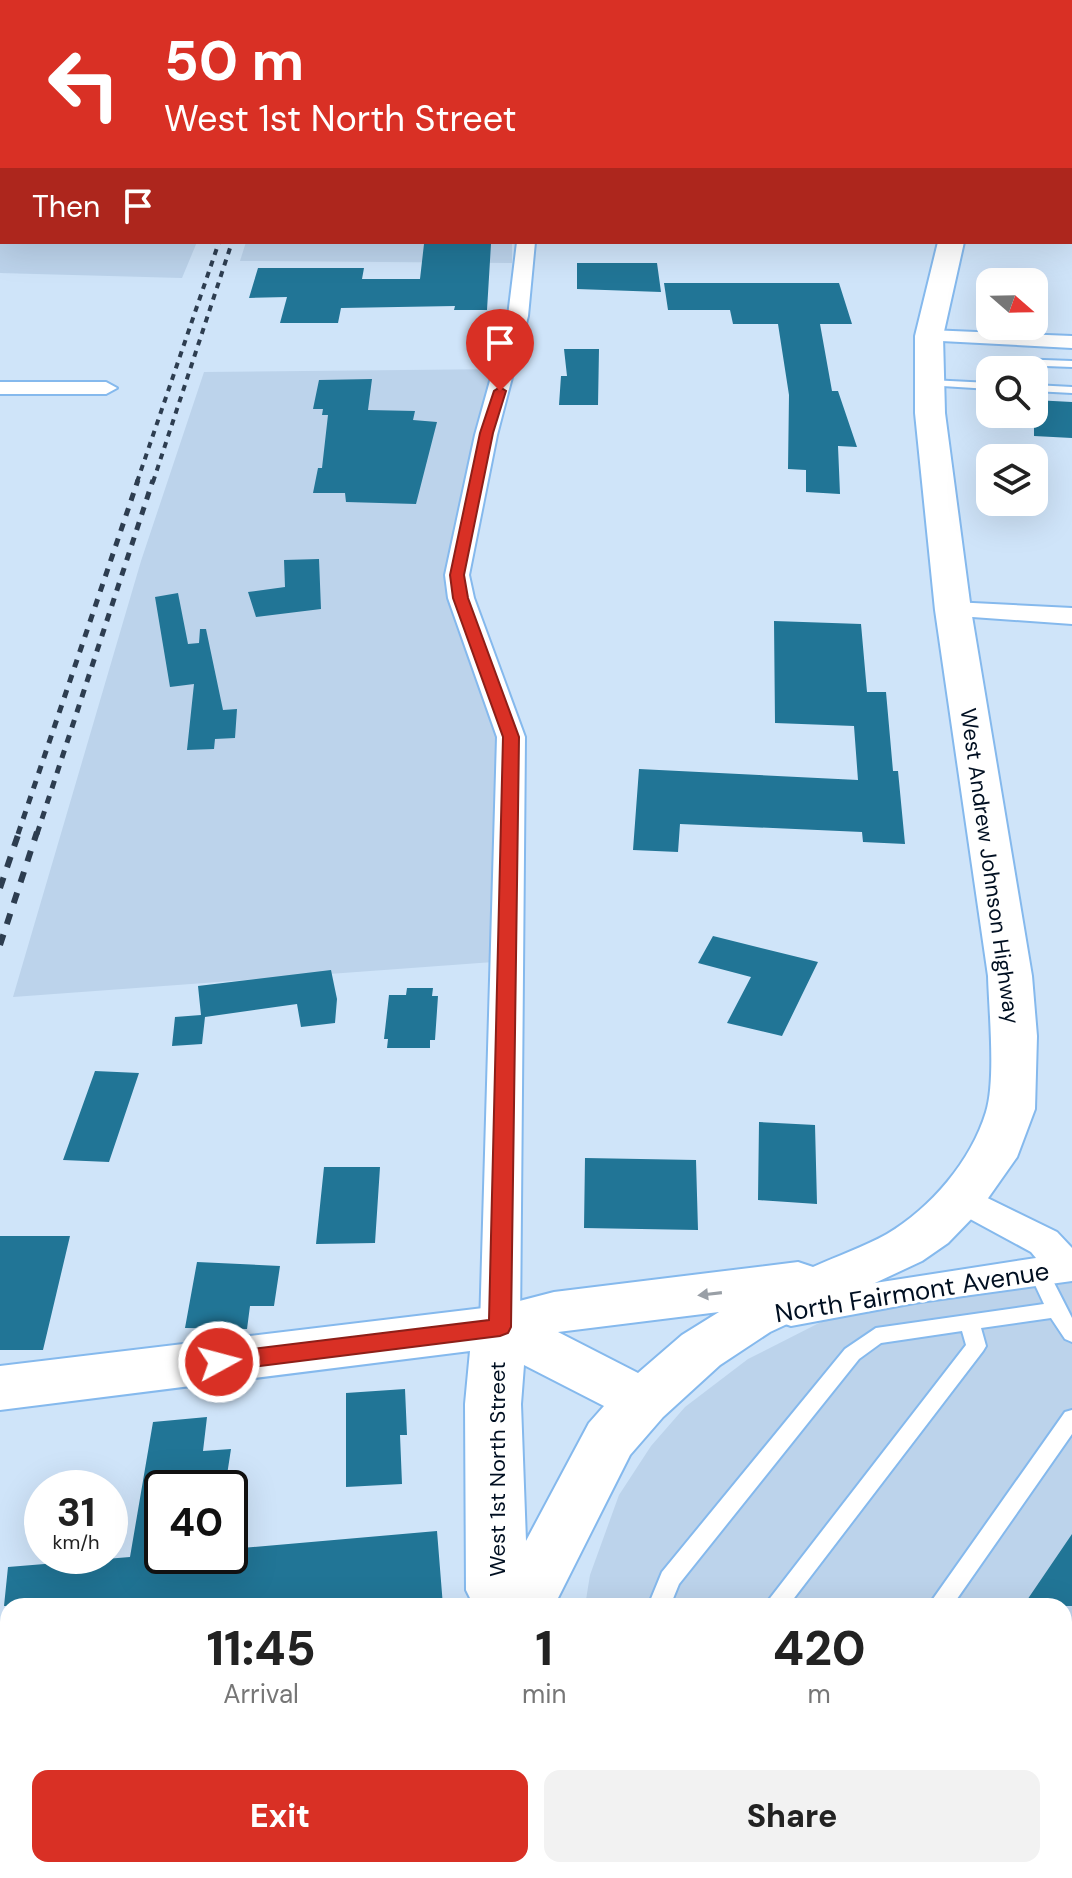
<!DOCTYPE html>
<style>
:root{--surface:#fff;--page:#f2f2f2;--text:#222;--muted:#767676;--accent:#d93025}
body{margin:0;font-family:"DM Sans",sans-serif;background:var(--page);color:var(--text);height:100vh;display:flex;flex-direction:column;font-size:30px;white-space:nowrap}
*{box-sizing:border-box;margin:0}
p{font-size:26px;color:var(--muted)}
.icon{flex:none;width:44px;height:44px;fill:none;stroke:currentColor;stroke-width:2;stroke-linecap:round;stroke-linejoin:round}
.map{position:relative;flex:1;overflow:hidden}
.details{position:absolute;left:0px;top:1598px;width:1072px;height:280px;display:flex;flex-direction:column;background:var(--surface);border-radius:24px 24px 0 0;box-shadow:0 8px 32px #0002}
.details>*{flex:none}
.banner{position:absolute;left:0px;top:0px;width:1072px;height:244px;box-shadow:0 8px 32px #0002;background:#d93025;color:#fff;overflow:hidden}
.needle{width:52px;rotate:110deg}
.buttons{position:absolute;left:976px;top:268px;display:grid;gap:16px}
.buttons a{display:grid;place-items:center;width:72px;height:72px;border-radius:16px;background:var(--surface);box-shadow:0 8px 32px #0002;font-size:40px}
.speed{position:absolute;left:24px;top:1470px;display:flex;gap:16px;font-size:40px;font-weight:700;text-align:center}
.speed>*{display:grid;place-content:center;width:104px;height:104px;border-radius:50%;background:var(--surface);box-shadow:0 8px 32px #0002;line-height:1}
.speed small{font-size:20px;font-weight:400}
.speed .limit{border:4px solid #111;border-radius:12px;background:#fff;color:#111}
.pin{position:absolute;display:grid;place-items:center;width:68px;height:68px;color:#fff;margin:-82px -34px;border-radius:50% 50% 50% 0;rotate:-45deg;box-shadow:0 0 8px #0007}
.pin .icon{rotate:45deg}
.me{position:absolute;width:88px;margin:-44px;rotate:83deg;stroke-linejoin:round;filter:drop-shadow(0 0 6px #0008)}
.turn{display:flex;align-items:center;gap:28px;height:168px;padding:0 32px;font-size:36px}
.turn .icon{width:104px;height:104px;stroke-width:2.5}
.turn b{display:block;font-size:56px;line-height:68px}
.then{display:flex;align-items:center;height:76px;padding:0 32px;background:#0003;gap:16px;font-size:30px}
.eta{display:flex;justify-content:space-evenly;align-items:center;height:136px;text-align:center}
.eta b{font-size:48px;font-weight:800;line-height:56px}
.cta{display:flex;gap:16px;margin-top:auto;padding:16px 32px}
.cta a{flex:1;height:92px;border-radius:16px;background:var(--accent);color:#fff;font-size:32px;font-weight:800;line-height:92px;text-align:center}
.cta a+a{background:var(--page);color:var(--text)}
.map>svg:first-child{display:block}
.built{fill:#bcd3eb}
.building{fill:#217596}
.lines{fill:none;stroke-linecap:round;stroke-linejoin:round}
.lane-casing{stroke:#85b9ed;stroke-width:4}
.street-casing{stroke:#85b9ed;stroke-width:4}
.secondary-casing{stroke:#85b9ed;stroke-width:4}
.lane{fill:#fff;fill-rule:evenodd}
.street{fill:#fff;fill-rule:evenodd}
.secondary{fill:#fff;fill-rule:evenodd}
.rail-far2{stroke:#2d3d50;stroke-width:4;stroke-dasharray:6 6;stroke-linecap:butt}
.rail-far1{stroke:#2d3d50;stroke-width:5;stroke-dasharray:8 8;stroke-linecap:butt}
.rail{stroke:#2d3d50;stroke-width:6;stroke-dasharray:11 11;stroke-linecap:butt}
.oneway{fill:#999fa6}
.route{fill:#d93025;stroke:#8d1f18;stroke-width:2}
.labels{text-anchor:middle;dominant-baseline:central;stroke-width:6;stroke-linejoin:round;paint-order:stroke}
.street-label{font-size:22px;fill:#000f21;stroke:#fff}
.near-street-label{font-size:26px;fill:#000f21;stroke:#fff}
</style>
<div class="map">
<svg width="1072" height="1878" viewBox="0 0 1072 1878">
<rect width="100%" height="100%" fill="#cfe4f9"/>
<path class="built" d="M 0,0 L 317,0 L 2,2 L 2,242 L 197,242 L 182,278 L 0,273 Z
M 246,242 L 512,242 L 512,263 L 240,261 Z
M 506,369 L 457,575 L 509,726 L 507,961 L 13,997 L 141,561 L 204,372 Z
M 1072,1278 L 1072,1878 L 605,1878 L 604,1870 L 1064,1870 L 1064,1606 L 585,1606 L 590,1575 L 619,1495 L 651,1446 L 685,1407 L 748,1359 L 821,1322 L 876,1308 Z"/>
<path class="building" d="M 424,244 L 491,244 L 487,310 L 454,310 L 455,306 L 341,308 L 338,323 L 280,323 L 287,297 L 249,298 L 258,268 L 364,268 L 362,279 L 420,279 Z
M 577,263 L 657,263 L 661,292 L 577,289 Z
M 664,283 L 839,283 L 852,324 L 820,324 L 832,391 L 838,391 L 857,447 L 838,446 L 840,494 L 806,492 L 806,470 L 788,469 L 789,395 L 778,324 L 733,324 L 730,310 L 668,310 Z
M 564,349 L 599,349 L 598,405 L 559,405 L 561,376 L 567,376 Z
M 372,379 L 368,410 L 415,411 L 413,420 L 437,422 L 416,504 L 346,502 L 345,493 L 313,493 L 318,468 L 322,468 L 328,415 L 322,415 L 323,409 L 313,409 L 319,380 Z
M 1034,400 L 1072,402 L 1072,438 L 1034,436 Z
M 319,559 L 321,609 L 256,617 L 248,592 L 285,587 L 284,560 Z
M 178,593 L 188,644 L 199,643 L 200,629 L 206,629 L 223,710 L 237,709 L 235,738 L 215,739 L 214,749 L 187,750 L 194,684 L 170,687 L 155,597 Z
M 774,621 L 861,624 L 867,692 L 886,692 L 893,771 L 898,771 L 905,844 L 863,842 L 862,832 L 680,824 L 678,852 L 633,850 L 639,769 L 858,780 L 854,726 L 775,723 Z
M 713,936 L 818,962 L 782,1036 L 727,1023 L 751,977 L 698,963 Z
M 331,970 L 337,999 L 335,1023 L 301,1027 L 297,1004 L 205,1017 L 202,1044 L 172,1046 L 175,1017 L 201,1015 L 198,986 Z
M 407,988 L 433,988 L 432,996 L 438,996 L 435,1040 L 430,1040 L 430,1048 L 387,1048 L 388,1039 L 384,1039 L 389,995 L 406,995 Z
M 95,1071 L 139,1073 L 109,1162 L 63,1160 Z
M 759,1122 L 815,1125 L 817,1204 L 758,1200 Z
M 585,1158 L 696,1160 L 698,1230 L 584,1228 Z
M 324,1167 L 380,1167 L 375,1243 L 316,1244 Z
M 0,1236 L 70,1236 L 43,1350 L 0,1350 Z
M 197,1262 L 280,1266 L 274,1306 L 250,1306 L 247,1329 L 185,1328 Z
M 405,1389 L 407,1435 L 400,1435 L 402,1484 L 346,1487 L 346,1393 Z
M 207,1417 L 203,1451 L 231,1449 L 225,1488 L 162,1488 L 162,1556 L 230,1556 L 230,1549 L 437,1531 L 443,1606 L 4,1606 L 8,1567 L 130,1557 L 153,1422 Z
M 1072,1534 L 1072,1606 L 1023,1606 Z"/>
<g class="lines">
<defs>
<path id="lane" d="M 1070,36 L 1072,36 L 1072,40 L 1070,40 Z
M 1070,82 L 1072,82 L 1072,87 L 1070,87 Z
M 1070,112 L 1072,112 L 1072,117 L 1070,117 Z
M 1070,153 L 1072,153 L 1072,159 L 1070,159 Z
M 1013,359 L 1072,361 L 1072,367 L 1019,365 L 1019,370 L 1009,370 L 1008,362 Z
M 930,380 L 990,383 L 990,389 L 926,385 L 926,381 Z
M 1034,385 L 1072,387 L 1072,393 L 1034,391 Z
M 1039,1265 L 1046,1267 L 1072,1318 L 1072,1342 L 1065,1339 L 1051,1318 L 981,1328 L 986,1346 L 983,1351 L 788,1606 L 764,1606 L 966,1345 L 962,1331 L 881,1343 L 859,1359 L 679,1584 L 670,1606 L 648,1606 L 662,1572 L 845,1349 L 876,1328 L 1044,1304 L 1029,1272 L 1032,1267 Z
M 1072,1410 L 1072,1434 L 952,1606 L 928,1606 L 1065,1412 Z
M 637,1870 L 670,1870 L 674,1878 L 641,1878 Z
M 737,1870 L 764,1870 L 760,1878 L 733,1878 Z"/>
<path id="street" d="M 552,0 L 566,0 L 551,2 Z
M 1016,0 L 1049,0 L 1050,2 L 1017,2 Z
M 1072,1 L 1072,9 L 1070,9 L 1070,2 L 1065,2 Z
M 0,69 L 2,69 L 2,79 L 0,79 Z
M 517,242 L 535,242 L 528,316 L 497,435 L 469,575 L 474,598 L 525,737 L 520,1327 L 514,1338 L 500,1342 L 486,1338 L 480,1327 L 497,737 L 448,598 L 445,575 L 475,435 L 508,316 Z
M 929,330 L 1072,336 L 1072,348 L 922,340 L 919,336 Z
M 0,382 L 106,382 L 117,388 L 106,394 L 0,394 Z
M 953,602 L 1072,608 L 1072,624 L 944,615 L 940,610 L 944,605 Z
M 961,1185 L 1057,1232 L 1072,1248 L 1072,1281 L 920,1302 L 791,1326 L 777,1321 L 771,1311 L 777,1301 L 791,1296 L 1036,1258 L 1031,1252 L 948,1207 L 942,1198 L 948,1189 Z"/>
<path id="secondary" d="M 997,0 L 1015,0 L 1016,2 L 996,2 Z
M 938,242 L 964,242 L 943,336 L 945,413 L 971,610 L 1032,976 L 1037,1036 L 1035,1109 L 1017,1157 L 979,1211 L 948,1243 L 922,1261 L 770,1332 L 720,1365 L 663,1417 L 630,1455 L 554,1606 L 474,1606 L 466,1590 L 465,1404 L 470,1351 L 0,1410 L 0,1366 L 500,1306 L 554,1292 L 798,1262 L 813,1267 C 837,1256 864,1247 887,1234 C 931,1208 971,1161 986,1112 C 996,1080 989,1011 988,976 L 935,610 L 915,413 L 915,336 ZM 719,1312 L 682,1335 L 638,1373 L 558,1332 ZM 524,1365 L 604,1406 L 589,1423 L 526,1541 L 521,1404 Z
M 507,1870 L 575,1870 L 577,1878 L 507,1878 Z"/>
</defs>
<use href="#lane" class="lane-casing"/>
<use href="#street" class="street-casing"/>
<use href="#secondary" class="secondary-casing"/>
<use href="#lane" class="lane"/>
<use href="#street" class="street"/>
<use href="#secondary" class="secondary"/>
<path class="rail-far2" d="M 137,482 L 219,242
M 153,482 L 232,242"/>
<path class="rail-far1" d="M 18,834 L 138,480
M 37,834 L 153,480"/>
<path class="rail" d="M 0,888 L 19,832
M 0,945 L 37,832"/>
</g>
<defs><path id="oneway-solid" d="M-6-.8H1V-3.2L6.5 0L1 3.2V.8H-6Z" transform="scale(2)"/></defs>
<use class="oneway" href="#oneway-solid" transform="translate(710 1294) rotate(173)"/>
<path class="route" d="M 500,387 L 506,391 L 493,433 L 464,575 L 468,598 L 519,737 L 511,1327 L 508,1333 L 500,1336 L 219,1371 L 211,1368 L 207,1362 L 211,1356 L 219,1353 L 489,1320 L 503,737 L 453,598 L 450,575 L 480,433 L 494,391 Z"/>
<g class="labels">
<g class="street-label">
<text transform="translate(990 866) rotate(82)">West Andrew Johnson Highway</text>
<text transform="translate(497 1469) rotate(-90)">West 1st North Street</text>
</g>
<g class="near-street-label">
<text transform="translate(912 1292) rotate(-9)">North Fairmont Avenue</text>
</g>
</g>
</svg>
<div class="buttons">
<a><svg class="needle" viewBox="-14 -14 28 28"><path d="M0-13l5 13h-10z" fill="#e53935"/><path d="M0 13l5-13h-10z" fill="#767676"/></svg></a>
<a><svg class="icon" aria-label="search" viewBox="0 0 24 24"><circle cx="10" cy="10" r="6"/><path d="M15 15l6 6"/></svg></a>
<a><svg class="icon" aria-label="layers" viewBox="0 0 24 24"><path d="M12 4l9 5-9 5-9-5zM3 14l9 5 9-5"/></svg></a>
</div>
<div class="speed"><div>31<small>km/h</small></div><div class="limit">40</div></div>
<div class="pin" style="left:500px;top:391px;background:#d93025"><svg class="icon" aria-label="arrive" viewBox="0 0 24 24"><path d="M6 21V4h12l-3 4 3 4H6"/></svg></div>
<svg class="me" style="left:219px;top:1362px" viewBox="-20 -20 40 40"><circle r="17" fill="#d93025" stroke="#fff" stroke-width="3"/><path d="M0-11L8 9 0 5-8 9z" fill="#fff"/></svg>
<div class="banner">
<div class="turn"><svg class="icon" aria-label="left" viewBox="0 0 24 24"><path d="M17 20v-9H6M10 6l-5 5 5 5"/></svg><div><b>50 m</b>West 1st North Street</div></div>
<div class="then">Then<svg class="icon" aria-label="arrive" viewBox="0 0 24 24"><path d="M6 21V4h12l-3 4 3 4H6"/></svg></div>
</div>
<section class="details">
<div class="eta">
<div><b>11:45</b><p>Arrival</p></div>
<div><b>1</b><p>min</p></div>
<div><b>420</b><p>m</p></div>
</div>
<div class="cta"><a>Exit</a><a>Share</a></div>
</section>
</div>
